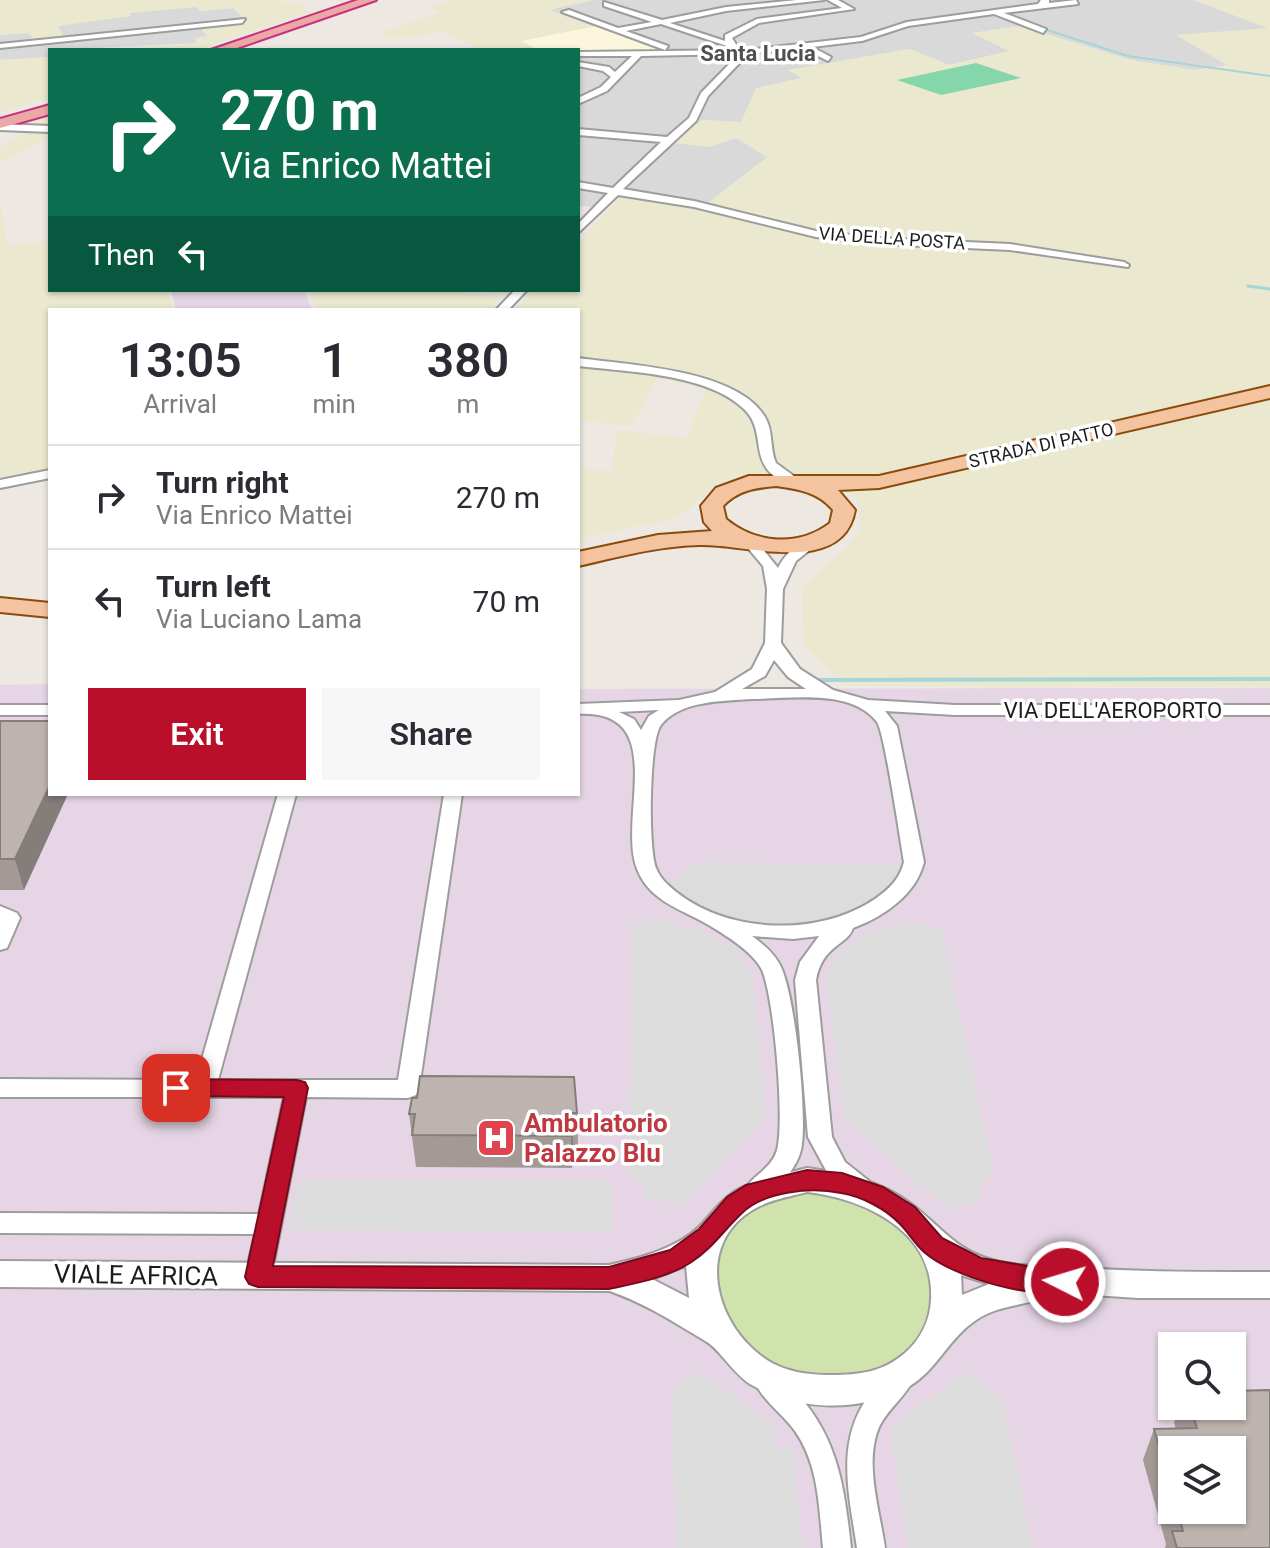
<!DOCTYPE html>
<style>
:root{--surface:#fff;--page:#f7f7f7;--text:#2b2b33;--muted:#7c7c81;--line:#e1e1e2;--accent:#b90f2a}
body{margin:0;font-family:Roboto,sans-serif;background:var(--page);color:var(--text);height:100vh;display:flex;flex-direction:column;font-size:30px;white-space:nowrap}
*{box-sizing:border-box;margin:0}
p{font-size:26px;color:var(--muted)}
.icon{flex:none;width:44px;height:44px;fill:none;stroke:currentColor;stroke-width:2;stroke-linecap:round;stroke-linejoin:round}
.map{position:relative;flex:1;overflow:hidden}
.panel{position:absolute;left:48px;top:308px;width:532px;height:488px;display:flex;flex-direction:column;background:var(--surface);border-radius:0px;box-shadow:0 2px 6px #0004}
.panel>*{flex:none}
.top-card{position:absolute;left:48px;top:48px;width:532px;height:244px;border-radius:0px;box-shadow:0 2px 6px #0004;background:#0b6e4f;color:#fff;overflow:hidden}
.tools{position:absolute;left:1158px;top:1332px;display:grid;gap:16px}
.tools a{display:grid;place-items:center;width:88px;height:88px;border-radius:0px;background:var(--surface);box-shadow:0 2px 6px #0004;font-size:40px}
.pin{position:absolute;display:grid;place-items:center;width:68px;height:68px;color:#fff;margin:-34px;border-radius:16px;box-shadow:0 4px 12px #0006}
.me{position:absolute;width:88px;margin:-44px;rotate:275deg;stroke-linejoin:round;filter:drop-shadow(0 0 6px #0008)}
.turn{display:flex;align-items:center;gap:28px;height:168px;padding:0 40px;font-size:36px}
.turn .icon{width:104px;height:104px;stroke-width:2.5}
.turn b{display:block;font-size:56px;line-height:68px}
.then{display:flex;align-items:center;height:76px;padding:0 40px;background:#0003;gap:16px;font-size:30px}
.eta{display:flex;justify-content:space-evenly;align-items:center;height:136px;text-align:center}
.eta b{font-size:48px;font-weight:600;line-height:56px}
.primary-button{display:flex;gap:16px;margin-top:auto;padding:16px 40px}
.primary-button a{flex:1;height:92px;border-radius:0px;background:var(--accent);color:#fff;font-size:32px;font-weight:600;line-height:92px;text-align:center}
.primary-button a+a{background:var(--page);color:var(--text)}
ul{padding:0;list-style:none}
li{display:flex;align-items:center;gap:24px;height:104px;padding:0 40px;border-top:2px solid var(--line)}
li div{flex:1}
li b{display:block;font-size:30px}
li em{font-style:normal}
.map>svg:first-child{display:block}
.residential{fill:#dad9d9}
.industrial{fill:#e5d5e5;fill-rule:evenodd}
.education{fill:#fcf7dc}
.farmland{fill:#eae8cf}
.grass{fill:#d0e3ac}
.pitch{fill:#86d6ab}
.parking{fill:#dcdcdc}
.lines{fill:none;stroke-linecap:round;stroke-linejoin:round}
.stream-far2{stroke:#a6d4d7;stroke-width:2}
.stream-far1{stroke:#a6d4d7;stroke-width:3}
.stream{stroke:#a6d4d7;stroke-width:4}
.minor-casing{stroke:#9d9d9d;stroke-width:4}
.tertiary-casing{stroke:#9d9d9d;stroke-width:4}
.primary-casing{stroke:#894c0b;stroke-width:4}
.trunk-casing{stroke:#c9317d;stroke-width:4}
.minor{fill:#fff;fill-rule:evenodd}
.tertiary{fill:#fff;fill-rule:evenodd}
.primary{fill:#f4c3a0;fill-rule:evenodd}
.trunk{fill:#eaa9a5;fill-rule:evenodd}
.wall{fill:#a39a96;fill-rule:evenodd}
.shaded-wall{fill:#847d7a}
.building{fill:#bdb3af;stroke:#847d7a;stroke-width:2}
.route{fill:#b90f2a;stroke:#780a1b;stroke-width:2}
.labels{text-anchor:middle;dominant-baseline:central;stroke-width:7;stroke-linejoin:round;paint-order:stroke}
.far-street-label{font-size:18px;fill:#1c1c1c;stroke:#fff}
.far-quarter-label{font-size:22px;font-weight:bold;fill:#4f4f4f;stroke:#fff}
.street-label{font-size:22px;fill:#1c1c1c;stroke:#fff}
.near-health-label{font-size:26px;font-weight:bold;fill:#be3a42;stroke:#fff;text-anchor:start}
.near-street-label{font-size:26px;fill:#1c1c1c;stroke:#fff}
</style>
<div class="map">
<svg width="1270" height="1548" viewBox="0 0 1270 1548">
<rect width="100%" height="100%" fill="#ede8e2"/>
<path class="residential" d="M 593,0 L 1194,0 L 1270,29 L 1178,35 L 1228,65 L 1195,70 L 1131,60 L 1020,26 L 973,33 L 1011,51 L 949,65 L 909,49 L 790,70 L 802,78 L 742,122 L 702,120 L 674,142 L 708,147 L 736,138 L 768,157 L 703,207 L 610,192 L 595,207 L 578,206 L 578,50 L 539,50 L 594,27 L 548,10 Z
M 196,6 L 201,11 L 233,8 L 248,21 L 200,27 L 208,37 L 195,39 L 199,43 L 50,50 L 50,57 L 0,60 L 0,35 L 28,33 L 64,37 L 57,26 L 129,13 Z"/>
<path class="industrial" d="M 171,290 L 304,290 L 312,310 L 176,310 Z
M 50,684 L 50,794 L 578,794 L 578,689 L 1270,688 L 1270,1548 L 0,1548 L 0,685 ZM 1172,1346 L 1232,1346 L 1232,1406 L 1172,1406 ZM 1172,1450 L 1232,1450 L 1232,1510 L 1172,1510 Z"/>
<path class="education" d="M 596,26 L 663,50 L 539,50 L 519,41 Z"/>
<path class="farmland" d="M 0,0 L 277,0 L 303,6 L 310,12 L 197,50 L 107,50 L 198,44 L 194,38 L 207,36 L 199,26 L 248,21 L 233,8 L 201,11 L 196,7 L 130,13 L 131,16 L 58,26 L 64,38 L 35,41 L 28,33 L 0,35 Z
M 452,0 L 593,0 L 549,10 L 596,26 L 521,41 L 539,50 L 482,50 L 441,32 L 393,39 L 383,32 L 441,12 L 430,7 Z
M 1194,0 L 1270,0 L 1270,687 L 844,686 L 804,646 L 801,588 L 842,552 L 861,530 L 857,498 L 827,480 L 747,474 L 732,478 L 717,484 L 683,514 L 671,519 L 578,539 L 578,469 L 611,471 L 617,430 L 687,438 L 707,387 L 657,379 L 631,426 L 578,420 L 578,310 L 514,310 L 534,290 L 578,290 L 578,244 L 623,194 L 703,207 L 767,157 L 736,138 L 708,147 L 673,143 L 702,120 L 741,122 L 756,88 L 801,78 L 788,70 L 910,49 L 949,65 L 1009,51 L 972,33 L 1020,26 L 1131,60 L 1195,70 L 1227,65 L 1176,35 L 1268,28 Z
M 50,57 L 50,98 L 0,113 L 0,60 Z
M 50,117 L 50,137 L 0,163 L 0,147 L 36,128 L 27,125 Z
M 0,200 L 8,245 L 47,241 L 50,290 L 168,290 L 173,310 L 50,310 L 50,472 L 0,482 Z
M 309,290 L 443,290 L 501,297 L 489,310 L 317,310 Z"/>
<path class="grass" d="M 802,1190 L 834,1191 L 892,1215 L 929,1263 L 935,1292 L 930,1320 L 916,1345 L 892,1365 L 862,1377 L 792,1375 L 760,1360 L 718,1311 L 713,1255 L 745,1210 Z"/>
<path class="pitch" d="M 976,63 L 1021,78 L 941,95 L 897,80 Z"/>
<path class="parking" d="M 698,862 L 900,865 L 900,875 L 892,885 L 848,914 L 822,924 L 757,924 L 721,916 L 669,885 Z
M 672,919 L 675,928 L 695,928 L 735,949 L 752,971 L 766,1118 L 682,1204 L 644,1199 L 645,1186 L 629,1174 L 633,924 Z
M 898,921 L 941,929 L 994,1172 L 979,1188 L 983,1201 L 946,1207 L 845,1119 L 826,975 L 839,951 L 874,929 L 897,928 Z
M 298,1181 L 613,1181 L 612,1231 L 288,1230 Z
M 698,1372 L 774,1424 L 774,1452 L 792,1444 L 803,1548 L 676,1548 L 671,1391 Z
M 965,1372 L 1002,1398 L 1033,1548 L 908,1548 L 890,1428 Z"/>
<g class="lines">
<path class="stream-far2" d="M 1041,28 L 1128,56 L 1270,76"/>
<path class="stream-far1" d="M 1248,286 L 1270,289"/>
<path class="stream" d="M 813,680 L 1270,679"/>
<defs>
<path id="minor" d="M 797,0 L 824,0 L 726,11 L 670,23 L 725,41 L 725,35 L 757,19 L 842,8 L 828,0 L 838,0 L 854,9 L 759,23 L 732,38 L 737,46 L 733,48 L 661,24 L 626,31 L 668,46 L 665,50 L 562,12 L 569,10 L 618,28 L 652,22 L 604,6 L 604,2 L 662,20 L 726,7 Z
M 1041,0 L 1049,0 L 1049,3 L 1076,0 L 1078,4 L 1004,13 L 1046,29 L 1043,33 L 994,14 L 908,26 L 862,41 L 812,47 L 831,57 L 828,61 L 802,48 L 748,54 L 708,96 L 696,121 L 623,189 L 694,201 L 816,231 L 879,238 L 1010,244 L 1124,262 L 1129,265 L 1128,267 L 1010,250 L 879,244 L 816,237 L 694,207 L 618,195 L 578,233 L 578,224 L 608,193 L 578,188 L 578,182 L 613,188 L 661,142 L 578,135 L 578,129 L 667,137 L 689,118 L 701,93 L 739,54 L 641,56 L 607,91 L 578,104 L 578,98 L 601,87 L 611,77 L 603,71 L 578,66 L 578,62 L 609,67 L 615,72 L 632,56 L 578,56 L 578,52 L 746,50 L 861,37 L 907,22 L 1038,4 Z
M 245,19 L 242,23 L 0,48 L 0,44 Z
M 0,124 L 50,126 L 50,132 L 0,130 Z
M 515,290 L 527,290 L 508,310 L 496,310 Z
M 578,358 C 627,365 743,369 767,421 C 773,434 770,450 776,463 L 802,482 L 800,485 C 793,486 789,485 782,481 C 747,463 768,432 744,409 C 707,373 626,372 578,366 Z
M 50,470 L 50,478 L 0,488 L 0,480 Z
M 749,537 L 754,538 L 778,568 C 785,554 802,537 818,539 L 820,542 L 796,561 L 783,589 L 781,643 L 800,669 L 833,690 L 868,700 L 955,705 L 1270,705 L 1270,715 L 955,715 L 885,711 L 897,726 L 924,862 C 916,895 883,917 853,928 C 848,945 822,945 816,980 L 832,1137 L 845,1162 L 869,1181 L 873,1188 L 869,1195 L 861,1198 L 853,1195 L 829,1176 L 808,1137 L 795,980 L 800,962 L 819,936 L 793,939 L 752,936 C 763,944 775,954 781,967 C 795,997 808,1118 801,1150 C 797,1166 785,1180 773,1191 C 764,1199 758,1203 747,1199 L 743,1192 C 751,1176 772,1169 777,1150 C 785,1121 774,997 762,970 C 754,953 727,936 712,927 C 685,910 650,903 637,869 C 617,818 671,709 578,714 L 578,704 L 679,700 L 715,692 L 752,669 L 765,643 L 767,589 L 763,566 L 742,541 ZM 774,660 L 788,677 L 806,689 L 742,689 L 765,676 ZM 752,699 C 789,699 851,688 877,722 C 885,734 900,840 904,862 C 900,879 889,889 875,899 C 816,939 718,934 666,883 C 662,879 658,873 656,868 C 648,848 649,740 661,725 C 681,700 724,701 752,699 ZM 659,710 L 649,716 L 641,730 L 634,719 L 619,712 Z
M 0,705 L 50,705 L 50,715 L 0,715 Z
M 278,794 L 296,794 L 218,1080 L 398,1080 L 444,794 L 462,794 L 419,1089 L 416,1095 L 408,1098 L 306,1097 L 271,1277 L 267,1285 L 258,1288 L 249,1285 L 245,1277 L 255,1234 L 0,1233 L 0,1213 L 259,1214 L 284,1097 L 0,1097 L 0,1079 L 196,1080 Z
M 0,906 L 17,913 L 20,918 L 7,948 L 0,950 Z
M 900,1368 L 909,1372 L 913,1380 C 905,1397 889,1408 880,1425 C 863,1461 880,1511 885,1548 L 857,1548 C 849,1494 834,1438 872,1392 C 880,1382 888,1373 900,1368 Z
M 768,1370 C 781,1375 791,1387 801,1398 C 839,1442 845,1492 851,1548 L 823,1548 C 819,1508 819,1465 795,1431 C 783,1414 763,1401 755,1382 L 759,1374 Z"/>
<path id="tertiary" d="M 807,1168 C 843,1173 881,1181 910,1203 C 936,1222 952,1246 983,1257 C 1010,1267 1040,1266 1068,1267 C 1135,1272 1202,1272 1270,1272 L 1270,1298 L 1138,1298 L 1048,1292 L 1046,1297 C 1020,1307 994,1305 972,1323 C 945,1343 935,1374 903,1390 C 855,1413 796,1410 750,1384 C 734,1374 719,1349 707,1342 C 672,1321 648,1305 610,1291 L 0,1287 L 0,1261 L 609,1265 C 639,1258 677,1249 700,1226 C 712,1213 724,1196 741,1188 C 761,1178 786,1174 807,1168 ZM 807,1192 C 865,1199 935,1231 931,1300 C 930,1320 921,1339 905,1353 C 884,1371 864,1374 837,1375 C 814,1375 793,1374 772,1363 C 714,1330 690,1240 760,1206 C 774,1199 792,1196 807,1192 ZM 686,1266 L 689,1298 L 652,1279 ZM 961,1275 L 989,1284 L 962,1295 Z"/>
<path id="primary" d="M 1270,386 L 1270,398 L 879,488 L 838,490 L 855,510 C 843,578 744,543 699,545 C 658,546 618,557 578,566 L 578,552 L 658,535 L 712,531 L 704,522 L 701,506 L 716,488 L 749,476 L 879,476 ZM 776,486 C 798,489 818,492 833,510 L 830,523 C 799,547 756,544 726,519 L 723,506 C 738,490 755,488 776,486 Z
M 0,598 L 50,603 L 50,617 L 0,612 Z"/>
<path id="trunk" d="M 358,0 L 376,0 L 231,50 L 211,50 Z
M 50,105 L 50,114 L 0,128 L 0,119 Z"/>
</defs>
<use href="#minor" class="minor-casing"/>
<use href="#tertiary" class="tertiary-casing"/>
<use href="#primary" class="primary-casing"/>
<use href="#trunk" class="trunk-casing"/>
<use href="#minor" class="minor"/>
<use href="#tertiary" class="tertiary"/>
<use href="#primary" class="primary"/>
<use href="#trunk" class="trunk"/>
</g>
<path class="wall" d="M 0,721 L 24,890 L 0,890 Z
M 577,1113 L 578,1145 L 573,1145 L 572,1168 L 416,1167 L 409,1114 Z
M 1180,1406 L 1232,1406 L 1270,1548 L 1165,1548 L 1166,1544 L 1143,1460 L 1154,1429 L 1176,1429 L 1174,1423 ZM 1172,1450 L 1232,1510 L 1172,1510 Z"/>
<path class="shaded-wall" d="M 50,785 L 50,794 L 68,794 L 24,890 L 15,859 Z
M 572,1113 L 573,1145 L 572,1168 L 571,1136 Z"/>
<path class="building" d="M 0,721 L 50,721 L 50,785 L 15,859 L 0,859 Z
M 420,1076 L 574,1077 L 577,1113 L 572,1113 L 571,1136 L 412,1135 L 415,1114 L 409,1114 L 412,1098 L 417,1098 Z
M 1270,1390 L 1270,1548 L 1177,1548 L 1172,1531 L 1183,1531 L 1177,1510 L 1232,1510 L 1232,1450 L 1172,1450 L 1172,1492 L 1154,1429 L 1197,1428 L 1190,1406 L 1232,1406 L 1232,1391 Z"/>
<path class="route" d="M 176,1079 L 297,1080 L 305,1082 L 308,1088 L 273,1266 L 609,1267 L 670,1250 L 699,1229 L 727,1197 L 746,1185 L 807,1170 L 842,1173 L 883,1187 L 915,1207 L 942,1238 L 981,1258 L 1074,1274 L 1077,1282 L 1074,1290 C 1037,1302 952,1277 924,1252 C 915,1244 908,1232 900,1224 C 886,1209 861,1196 841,1193 C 811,1187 765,1191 742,1213 C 724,1230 712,1249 690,1263 C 666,1278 636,1283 609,1289 L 258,1287 L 249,1284 L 245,1277 L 284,1097 L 176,1096 L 168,1094 L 165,1088 L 168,1081 Z"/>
<defs>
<symbol id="hospital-square" viewBox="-11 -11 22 22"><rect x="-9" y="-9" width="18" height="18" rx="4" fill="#e0444e" stroke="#fff"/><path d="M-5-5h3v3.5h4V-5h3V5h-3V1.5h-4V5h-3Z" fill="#fff"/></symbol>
</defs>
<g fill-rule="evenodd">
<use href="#hospital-square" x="474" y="1116" width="44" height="44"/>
</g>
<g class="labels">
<g class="far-street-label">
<text transform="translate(892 238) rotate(4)">VIA DELLA POSTA</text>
<text transform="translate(1041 445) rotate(-13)">STRADA DI PATTO</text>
</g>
<g class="far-quarter-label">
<text x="758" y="53">Santa Lucia</text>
</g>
<g class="street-label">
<text x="1113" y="710">VIA DELL'AEROPORTO</text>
</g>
<g class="near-health-label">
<text x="524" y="1123">Ambulatorio<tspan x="524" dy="30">Palazzo Blu</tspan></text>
</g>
<g class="near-street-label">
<text transform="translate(136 1275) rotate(1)">VIALE AFRICA</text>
</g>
</g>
</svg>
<div class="tools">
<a><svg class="icon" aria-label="search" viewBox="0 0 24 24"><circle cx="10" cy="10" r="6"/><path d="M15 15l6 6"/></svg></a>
<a><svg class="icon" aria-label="layers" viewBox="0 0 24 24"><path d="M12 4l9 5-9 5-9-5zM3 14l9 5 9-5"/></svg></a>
</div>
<div class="pin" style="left:176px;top:1088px;background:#d93025"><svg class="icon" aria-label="arrive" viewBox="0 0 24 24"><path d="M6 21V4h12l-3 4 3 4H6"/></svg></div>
<svg class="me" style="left:1065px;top:1282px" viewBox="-20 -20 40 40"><circle r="17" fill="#b90f2a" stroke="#fff" stroke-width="3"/><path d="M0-11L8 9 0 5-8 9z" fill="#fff"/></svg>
<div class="top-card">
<div class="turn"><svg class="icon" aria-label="right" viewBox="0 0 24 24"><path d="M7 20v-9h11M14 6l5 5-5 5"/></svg><div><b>270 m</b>Via Enrico Mattei</div></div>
<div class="then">Then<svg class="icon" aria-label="left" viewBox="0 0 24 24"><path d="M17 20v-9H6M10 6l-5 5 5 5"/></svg></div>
</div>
<section class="panel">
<div class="eta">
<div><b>13:05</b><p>Arrival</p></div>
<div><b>1</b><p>min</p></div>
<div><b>380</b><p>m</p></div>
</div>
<ul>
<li><svg class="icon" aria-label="right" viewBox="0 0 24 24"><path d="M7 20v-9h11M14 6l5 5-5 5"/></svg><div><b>Turn right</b><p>Via Enrico Mattei</p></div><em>270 m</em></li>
<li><svg class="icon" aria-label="left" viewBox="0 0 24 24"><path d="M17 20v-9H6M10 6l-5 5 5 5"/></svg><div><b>Turn left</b><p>Via Luciano Lama</p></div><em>70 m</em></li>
</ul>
<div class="primary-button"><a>Exit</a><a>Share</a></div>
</section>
</div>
